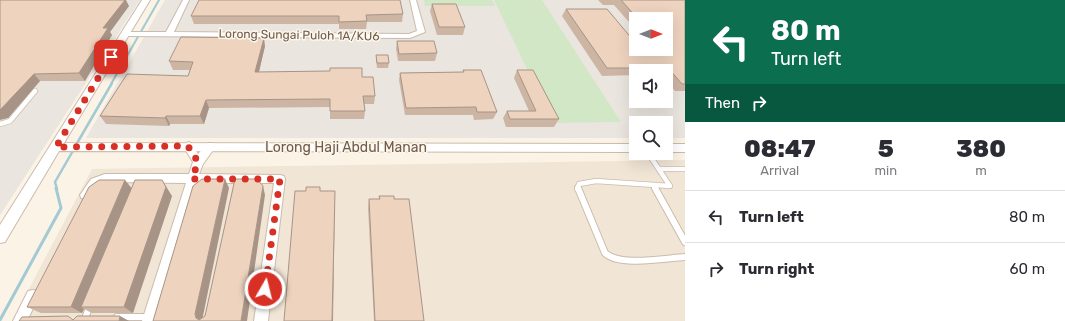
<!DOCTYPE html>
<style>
:root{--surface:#fff;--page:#f2f2f3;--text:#2b2b33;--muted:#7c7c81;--line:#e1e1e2}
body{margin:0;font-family:Rubik,sans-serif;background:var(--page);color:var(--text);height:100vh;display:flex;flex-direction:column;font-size:15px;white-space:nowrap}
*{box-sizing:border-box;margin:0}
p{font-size:13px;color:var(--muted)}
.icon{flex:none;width:22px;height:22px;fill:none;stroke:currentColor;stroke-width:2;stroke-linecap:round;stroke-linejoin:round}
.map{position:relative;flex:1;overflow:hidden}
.drawer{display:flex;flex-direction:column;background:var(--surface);width:380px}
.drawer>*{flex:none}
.guide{background:#0b6e4f;color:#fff;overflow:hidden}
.needle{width:26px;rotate:90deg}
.buttons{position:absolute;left:629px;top:12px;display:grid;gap:8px}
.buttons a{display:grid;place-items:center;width:44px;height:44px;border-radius:0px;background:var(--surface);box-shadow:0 4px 16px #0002;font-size:20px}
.pin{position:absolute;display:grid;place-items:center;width:34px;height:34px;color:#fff;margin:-17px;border-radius:8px;box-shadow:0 2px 6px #0006}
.me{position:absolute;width:44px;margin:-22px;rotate:8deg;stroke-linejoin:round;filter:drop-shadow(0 0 3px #0008)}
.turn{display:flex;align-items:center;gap:14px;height:84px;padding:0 20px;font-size:18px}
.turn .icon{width:52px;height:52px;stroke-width:2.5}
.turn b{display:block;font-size:28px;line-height:34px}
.then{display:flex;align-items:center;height:38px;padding:0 20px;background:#0003;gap:8px;font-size:15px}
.eta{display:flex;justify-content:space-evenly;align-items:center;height:68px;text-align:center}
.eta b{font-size:24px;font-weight:800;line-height:28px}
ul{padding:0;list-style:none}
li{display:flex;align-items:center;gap:12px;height:52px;padding:0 20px;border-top:1px solid var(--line)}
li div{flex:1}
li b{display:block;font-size:15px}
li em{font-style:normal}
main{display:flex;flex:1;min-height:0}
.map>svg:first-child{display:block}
.residential{fill:#f1e5d5}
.industrial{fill:#ebe5df;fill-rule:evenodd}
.green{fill:#d2e7c5}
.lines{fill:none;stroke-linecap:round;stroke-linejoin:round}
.stream-far2{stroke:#a3cad3;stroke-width:2}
.stream-far1{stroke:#a3cad3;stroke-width:2.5}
.stream{stroke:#a3cad3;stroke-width:3}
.service-far1-casing{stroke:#cbbbad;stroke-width:6}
.service-casing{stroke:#cbbbad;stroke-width:8}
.minor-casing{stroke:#cbbbad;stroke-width:2}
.tertiary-casing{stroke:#cbbbad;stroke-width:2}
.service-far1{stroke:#fff;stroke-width:4.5}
.service{stroke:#fff;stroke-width:6}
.minor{fill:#fff;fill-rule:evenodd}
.tertiary{fill:#fff;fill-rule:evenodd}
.wall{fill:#cdb5a4}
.shaded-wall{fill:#a79486}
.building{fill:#eed3bf;stroke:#a79486}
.route{stroke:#d93025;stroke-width:7;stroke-dasharray:0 12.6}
.labels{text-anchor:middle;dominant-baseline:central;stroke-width:3;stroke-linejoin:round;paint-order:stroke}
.far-street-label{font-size:12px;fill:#715b4d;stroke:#fdf7eb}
.street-label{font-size:14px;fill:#715b4d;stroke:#fdf7eb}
</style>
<main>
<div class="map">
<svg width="685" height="321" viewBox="0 0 685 321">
<rect width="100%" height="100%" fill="#faf3e6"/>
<path class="residential" d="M 685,160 L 685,321 L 12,321 L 92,169 Z"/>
<path class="industrial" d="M 0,0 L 140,0 L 0,215 Z
M 165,0 L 685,0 L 685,138 L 666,138 L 666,123 L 636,123 L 636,138 L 86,138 ZM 636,19 L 666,19 L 666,49 L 636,49 ZM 636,71 L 666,71 L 666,101 L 636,101 Z"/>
<path class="green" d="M 424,0 L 492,0 L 495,6 L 425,6 Z
M 494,0 L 542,0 L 621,122 L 553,123 Z"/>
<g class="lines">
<path class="stream-far2" d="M 111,84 L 159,0"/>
<path class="stream-far1" d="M 76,145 L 112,83
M 57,189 L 55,182 L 74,149"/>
<path class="stream" d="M 0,320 L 61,208 L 56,188"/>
<defs>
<path id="service-far1" d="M 0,124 L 10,121 L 35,91
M 660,169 L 685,169
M 654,185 L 656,189
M 577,189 L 579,184 L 596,181 L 670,186 L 648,153"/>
<path id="service" d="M 578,188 L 605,253 C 620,267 666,258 685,257
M 655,188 L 685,242
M 117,317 L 149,317
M 84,321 L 90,305"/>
<path id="minor" d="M 183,0 L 189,0 L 174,32 L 409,34 L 417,31 L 410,0 L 416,0 L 425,32 L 410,38 L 126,36 L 122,34 L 126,32 L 166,32 Z
M 188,142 L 191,143 L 198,154 L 208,143 L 214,143 L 216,146 L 203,164 L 199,174 L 280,175 L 284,176 L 285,179 L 268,321 L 254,321 L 274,183 L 197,183 L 156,321 L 142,321 L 186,183 L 106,182 C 103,183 101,184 99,185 C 92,190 91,202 81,198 L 80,195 L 91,179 L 105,174 L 189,174 L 193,162 L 183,146 Z
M 33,290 L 38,291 L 39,296 L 27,321 L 13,321 L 28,291 Z"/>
<path id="tertiary" d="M 142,0 L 150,0 L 64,143 L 636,144 L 636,152 L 59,151 L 5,242 L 0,243 L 0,225 Z
M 666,144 L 685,144 L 685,152 L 666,152 Z"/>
</defs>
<use href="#service-far1" class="service-far1-casing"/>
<use href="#service" class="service-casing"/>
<use href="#minor" class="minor-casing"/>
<use href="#tertiary" class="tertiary-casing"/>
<use href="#service-far1" class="service-far1"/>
<use href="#service" class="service"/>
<use href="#minor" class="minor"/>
<use href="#tertiary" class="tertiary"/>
</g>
<path class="wall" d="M 0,0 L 129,6 L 110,32 L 112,35 L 85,81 L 40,81 L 8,118 Z
M 598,0 L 685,0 L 685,91 L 675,91 L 666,81 L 666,71 L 636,71 L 636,75 L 602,76 L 562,16 L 566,9 L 633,40 L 666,49 L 666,19 L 636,19 L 636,30 L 614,5 L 603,5 Z
M 432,4 L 465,27 L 463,35 L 437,35 L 430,11 Z
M 403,14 L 402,22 L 367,22 L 366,29 L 339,29 L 339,24 L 194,24 L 191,16 Z
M 397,41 L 437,53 L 435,61 L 398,61 L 396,49 Z
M 265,46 L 259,72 L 362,77 L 375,96 L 374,104 L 364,104 L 365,111 L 364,119 L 330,119 L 330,107 L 209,108 L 204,124 L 170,124 L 169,126 L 106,124 L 100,116 L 188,76 L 190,70 L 173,70 L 169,61 Z
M 376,55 L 389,63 L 388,68 L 377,68 L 376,60 Z
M 463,70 L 497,112 L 493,119 L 474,120 L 473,115 L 405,115 L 399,80 L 400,73 L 463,72 Z
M 517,70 L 559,119 L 554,127 L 506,127 L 503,118 L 507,111 L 529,111 L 514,78 Z
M 132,188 L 172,196 L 133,313 L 92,313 L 84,309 L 82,313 L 41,313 L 27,307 Z
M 379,196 L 394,199 L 424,321 L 374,321 L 368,208 L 369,199 L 379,199 Z"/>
<path class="shaded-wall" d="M 125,0 L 126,0 L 129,6 L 110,32 L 112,35 L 85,81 L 79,73 L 103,28 Z
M 264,38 L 265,46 L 257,80 L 255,72 Z
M 34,74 L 40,81 L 8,118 L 0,120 L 0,110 Z
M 206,100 L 209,108 L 204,124 L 200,116 Z
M 166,116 L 170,124 L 169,126 L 165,118 Z
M 225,179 L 229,188 L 202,321 L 196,318 L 195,314 Z
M 125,180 L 133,190 L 81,307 L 84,309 L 82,313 L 71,307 Z
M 162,180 L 172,196 L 133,313 L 124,307 Z
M 263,186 L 265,195 L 247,321 L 241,321 Z
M 335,191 L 333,321 L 332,321 Z
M 120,316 L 129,321 L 119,321 Z"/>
<path class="building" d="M 0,0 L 125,0 L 103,28 L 108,28 L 79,73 L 34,74 L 0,110 Z
M 199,0 L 400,0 L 403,14 L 366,15 L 367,21 L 339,22 L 339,16 L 191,16 Z
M 621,0 L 685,0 L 685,84 L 682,84 L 668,68 L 607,68 L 566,9 L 607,9 L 633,40 L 636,40 L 636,49 L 666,49 L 666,19 L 638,19 Z
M 432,4 L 456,4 L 465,27 L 439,27 Z
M 181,37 L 264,38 L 255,72 L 330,71 L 330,68 L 362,68 L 362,77 L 373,77 L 375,96 L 363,96 L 365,111 L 330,111 L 330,99 L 206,100 L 200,116 L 166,116 L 165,118 L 100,116 L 127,74 L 188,76 L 193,62 L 169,61 Z
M 397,41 L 434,41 L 437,53 L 399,54 Z
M 376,55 L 388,55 L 389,63 L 377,63 Z
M 463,70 L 481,70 L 497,112 L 477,112 L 476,107 L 406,108 L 400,73 L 464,72 Z
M 517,70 L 533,70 L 559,119 L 510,119 L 507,111 L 536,111 Z
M 202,179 L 225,179 L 195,314 L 196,318 L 199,320 L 205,316 L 235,179 L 257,179 L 263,186 L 241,321 L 153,321 L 193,186 Z
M 99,180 L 125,180 L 71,307 L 27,307 L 89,187 Z
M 135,180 L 162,180 L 166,187 L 124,307 L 81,307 Z
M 306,187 L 320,187 L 320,191 L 335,191 L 332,321 L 284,321 L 295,191 L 306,191 Z
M 379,196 L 394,196 L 394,199 L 409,199 L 424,321 L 375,321 L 369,199 L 380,199 Z
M 68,316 L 73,320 L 77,316 L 120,316 L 119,321 L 19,321 L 22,317 Z"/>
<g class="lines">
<path class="route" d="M 111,57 L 56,147 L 188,146 L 198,162 L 192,179 L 280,179 L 265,289"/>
</g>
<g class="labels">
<g class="far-street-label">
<text transform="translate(299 35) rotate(1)">Lorong Sungai Puloh 1A/KU6</text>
</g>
<g class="street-label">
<text x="346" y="147">Lorong Haji Abdul Manan</text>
</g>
</g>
</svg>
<div class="buttons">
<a><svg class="needle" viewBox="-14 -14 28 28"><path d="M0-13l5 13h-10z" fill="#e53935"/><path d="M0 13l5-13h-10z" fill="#7c7c81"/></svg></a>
<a><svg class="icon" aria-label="sound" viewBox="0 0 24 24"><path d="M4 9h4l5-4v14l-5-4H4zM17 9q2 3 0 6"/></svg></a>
<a><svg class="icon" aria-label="search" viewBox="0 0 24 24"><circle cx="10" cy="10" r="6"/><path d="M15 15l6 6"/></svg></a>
</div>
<div class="pin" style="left:111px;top:57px;background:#d93025"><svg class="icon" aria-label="arrive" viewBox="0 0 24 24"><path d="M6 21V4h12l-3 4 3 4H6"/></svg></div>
<svg class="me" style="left:265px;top:289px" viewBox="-20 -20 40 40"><circle r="17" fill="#d93025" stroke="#fff" stroke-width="3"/><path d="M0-11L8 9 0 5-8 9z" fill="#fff"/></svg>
</div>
<section class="drawer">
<div class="guide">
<div class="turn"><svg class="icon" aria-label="left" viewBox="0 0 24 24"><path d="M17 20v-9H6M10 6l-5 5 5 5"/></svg><div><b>80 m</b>Turn left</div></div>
<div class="then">Then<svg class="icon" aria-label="right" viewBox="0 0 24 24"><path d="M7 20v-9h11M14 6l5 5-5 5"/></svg></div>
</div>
<div class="eta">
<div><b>08:47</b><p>Arrival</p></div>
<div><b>5</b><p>min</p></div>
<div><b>380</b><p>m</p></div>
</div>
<ul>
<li><svg class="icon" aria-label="left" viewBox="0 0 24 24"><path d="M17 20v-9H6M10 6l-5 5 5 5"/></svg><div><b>Turn left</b></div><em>80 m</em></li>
<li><svg class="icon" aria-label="right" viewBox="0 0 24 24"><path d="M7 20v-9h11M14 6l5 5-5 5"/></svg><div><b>Turn right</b></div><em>60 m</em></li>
</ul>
</section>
</main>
